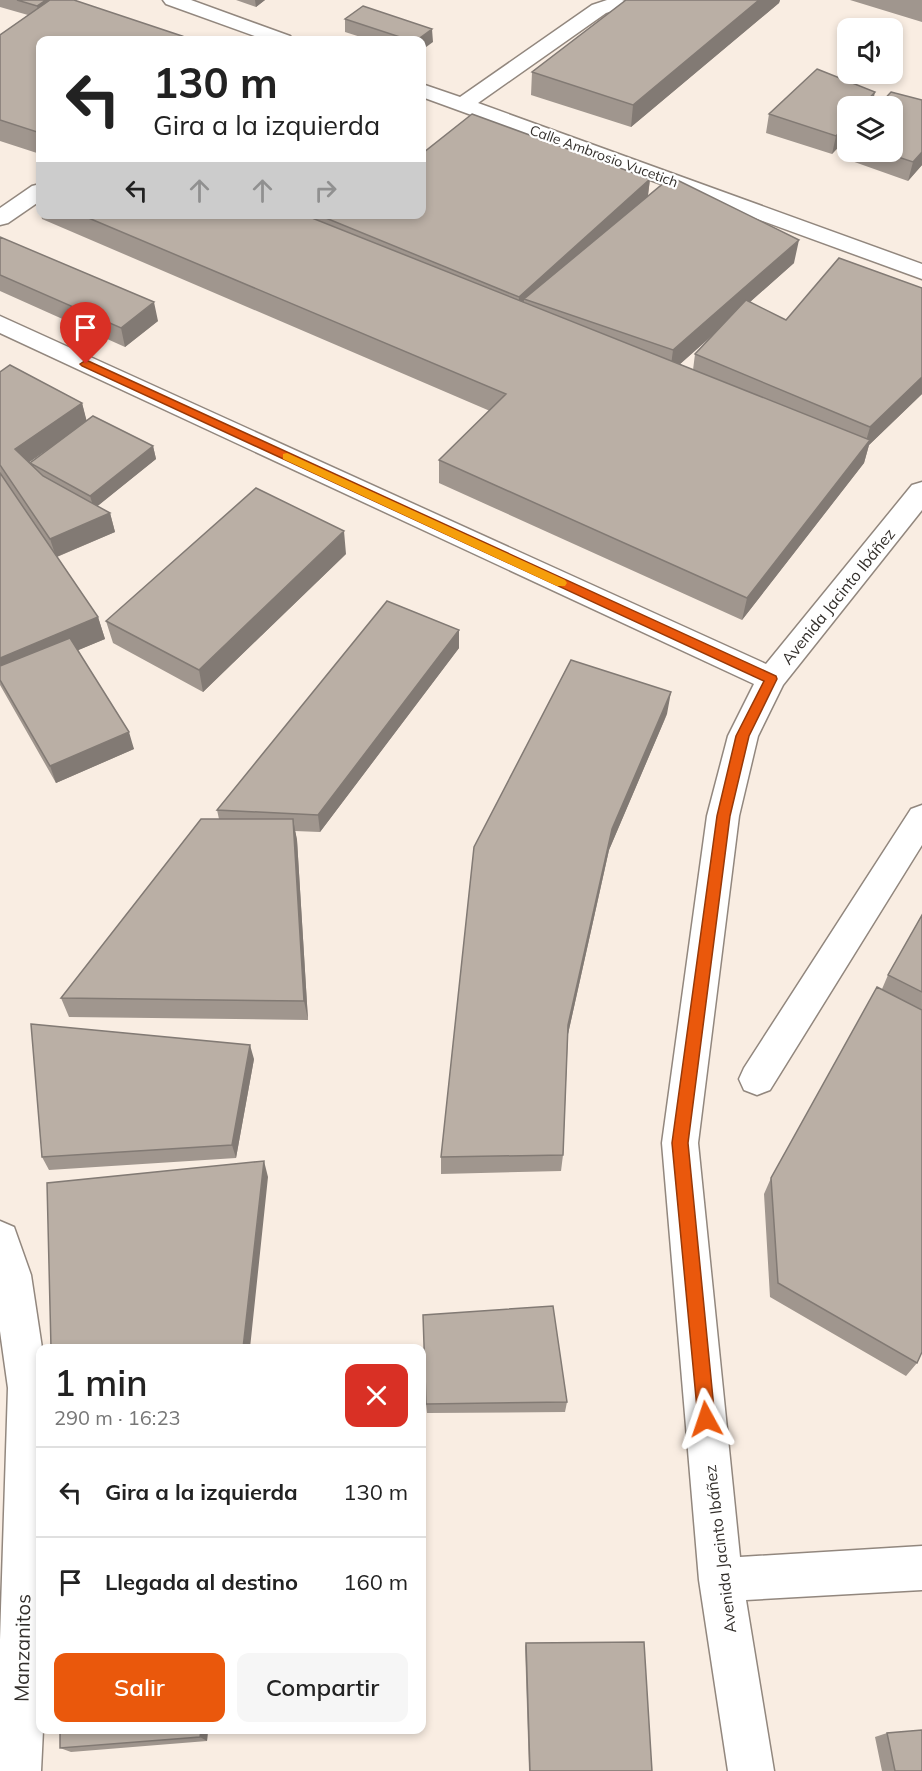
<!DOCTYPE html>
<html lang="es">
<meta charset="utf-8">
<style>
:root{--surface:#fff;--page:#f6f6f6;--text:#222;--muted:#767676;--line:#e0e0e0;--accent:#ea580c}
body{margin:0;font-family:Mulish,sans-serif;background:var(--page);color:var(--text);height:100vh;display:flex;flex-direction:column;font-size:22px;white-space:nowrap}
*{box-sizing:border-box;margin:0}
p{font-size:20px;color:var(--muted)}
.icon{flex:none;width:33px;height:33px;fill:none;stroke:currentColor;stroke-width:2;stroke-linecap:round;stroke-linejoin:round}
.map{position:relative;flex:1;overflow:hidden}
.panel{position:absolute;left:36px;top:1344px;width:390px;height:390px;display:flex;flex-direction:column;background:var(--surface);border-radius:12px;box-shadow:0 3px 9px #0003}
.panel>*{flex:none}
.top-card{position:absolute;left:36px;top:36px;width:390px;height:183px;border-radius:12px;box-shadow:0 3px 9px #0003;background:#fff;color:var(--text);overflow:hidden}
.tools{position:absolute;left:837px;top:18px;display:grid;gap:12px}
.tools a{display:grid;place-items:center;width:66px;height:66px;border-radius:12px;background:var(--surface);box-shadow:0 3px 9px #0003;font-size:30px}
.pin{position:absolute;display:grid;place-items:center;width:51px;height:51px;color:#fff;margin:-62px -26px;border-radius:50% 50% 50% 0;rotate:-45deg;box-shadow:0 0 6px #0007}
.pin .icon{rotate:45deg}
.me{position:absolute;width:66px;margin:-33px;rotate:355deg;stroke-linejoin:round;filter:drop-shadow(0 0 4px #0008)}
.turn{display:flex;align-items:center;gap:21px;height:126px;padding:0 18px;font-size:27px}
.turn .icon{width:78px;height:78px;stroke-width:2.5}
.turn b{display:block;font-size:42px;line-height:51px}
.lanes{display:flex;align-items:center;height:57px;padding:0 18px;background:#0003;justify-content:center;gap:30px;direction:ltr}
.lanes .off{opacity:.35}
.round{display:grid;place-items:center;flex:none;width:63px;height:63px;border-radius:12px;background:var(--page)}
.head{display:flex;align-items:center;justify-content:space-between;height:102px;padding:0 18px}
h1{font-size:36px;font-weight:600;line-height:45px}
.cta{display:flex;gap:12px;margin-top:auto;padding:12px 18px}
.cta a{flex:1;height:69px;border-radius:12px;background:var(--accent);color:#fff;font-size:24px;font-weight:600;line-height:69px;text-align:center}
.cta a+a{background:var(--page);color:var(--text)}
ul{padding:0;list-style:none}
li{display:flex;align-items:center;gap:18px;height:90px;padding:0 18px;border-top:2px solid var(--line)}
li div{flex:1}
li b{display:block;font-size:22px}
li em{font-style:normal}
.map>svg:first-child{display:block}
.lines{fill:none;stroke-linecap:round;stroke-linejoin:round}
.minor-casing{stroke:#92877e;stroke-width:3}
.minor{fill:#fff;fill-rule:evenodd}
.wall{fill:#a0968e;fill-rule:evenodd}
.shaded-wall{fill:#827a74}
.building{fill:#baafa5;stroke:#827a74;stroke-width:1.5}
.route{fill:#ea580c;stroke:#983908;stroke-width:1.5}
.slow{fill:#f59e0b}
.labels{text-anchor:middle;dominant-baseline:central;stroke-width:4.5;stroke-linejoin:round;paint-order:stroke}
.far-street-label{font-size:14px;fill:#332f2b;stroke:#fff}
.street-label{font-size:16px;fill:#332f2b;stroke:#fff}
.near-street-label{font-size:20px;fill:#332f2b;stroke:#fff}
</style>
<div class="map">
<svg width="922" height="1771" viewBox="0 0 922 1771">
<rect width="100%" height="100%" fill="#f9ede2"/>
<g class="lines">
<defs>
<path id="minor" d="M 163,0 L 191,0 L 290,36 L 293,40 L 266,40 L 166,4 Z
M 607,0 L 622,0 L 668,13 L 671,17 L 668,21 L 661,23 L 615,10 L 606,13 L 478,103 L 922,264 L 922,279 L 422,97 L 422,84 L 460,97 L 592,5 Z
M 40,184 L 40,201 L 8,223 L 0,225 L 0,208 L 32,186 Z
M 0,316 L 766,664 L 912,485 L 922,482 L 922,510 L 783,685 L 758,736 L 739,816 L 698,1143 L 740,1557 L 922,1546 L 922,1590 L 746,1600 L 774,1771 L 728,1771 L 699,1580 L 662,1143 L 707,816 L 728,736 L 754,684 L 0,333 Z
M 922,805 L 922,845 L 770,1090 L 757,1095 L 744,1090 L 739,1079 L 744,1068 L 911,809 Z
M 0,1221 L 14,1227 L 31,1275 L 42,1348 L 40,1348 L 40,1730 L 43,1730 L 41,1771 L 0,1771 L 0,1640 L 8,1388 L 0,1331 Z"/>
</defs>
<use href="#minor" class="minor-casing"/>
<use href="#minor" class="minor"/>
</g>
<path class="wall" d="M 0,0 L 74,0 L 40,40 L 40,154 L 0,141 L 0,35 L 28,15 L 0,7 Z
M 236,0 L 265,0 L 256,7 Z
M 626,0 L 780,0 L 779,3 L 631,127 L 531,95 L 532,72 Z
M 850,0 L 922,0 L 922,22 Z
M 345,19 L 433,42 L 422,40 L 370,40 L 345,32 Z
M 922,100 L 922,165 L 908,181 L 846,159 L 848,152 L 892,152 Z
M 848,106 L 848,137 L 832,154 L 766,133 L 769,114 Z
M 424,152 L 650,179 L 648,196 L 794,263 L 750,302 L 786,320 L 922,288 L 922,394 L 869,445 L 864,463 L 742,620 L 439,483 L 439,460 L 490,411 L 42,219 L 41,214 L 422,214 ZM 716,332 L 695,354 L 693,370 L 680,364 Z
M 40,194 L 40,213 L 36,196 Z
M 0,237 L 158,321 L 125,347 L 0,291 Z
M 0,372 L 82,403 L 86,420 L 153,446 L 156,459 L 97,506 L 110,513 L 115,532 L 57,557 L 98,617 L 105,639 L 78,650 L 134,749 L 56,783 L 0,685 ZM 56,443 L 30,463 L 29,462 Z
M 346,554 L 203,692 L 113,643 L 106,621 Z
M 459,630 L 459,648 L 320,832 L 295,831 L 297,840 L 308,1020 L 69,1017 L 61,998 L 219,819 L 217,810 Z
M 667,714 L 609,850 L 568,1034 L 563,1155 L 561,1171 L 441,1174 L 441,1157 Z
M 922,915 L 922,1352 L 917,1363 L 906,1376 L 770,1297 L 764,1194 L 771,1178 L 882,989 L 888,975 Z
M 254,1059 L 236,1158 L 49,1170 L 42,1157 Z
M 567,1402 L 565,1412 L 427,1413 L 426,1404 Z
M 526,1643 L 652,1771 L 529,1771 L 525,1646 Z
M 60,1730 L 208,1730 L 207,1741 L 71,1752 L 60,1748 Z
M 887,1733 L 922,1771 L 882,1771 L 875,1737 Z"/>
<path class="shaded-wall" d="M 46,0 L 67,0 L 40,19 L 37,6 Z
M 255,0 L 265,0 L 256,7 Z
M 759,0 L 780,0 L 779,3 L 631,127 L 633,105 Z
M 432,29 L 433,42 L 422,50 L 422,40 L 417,40 Z
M 182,36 L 183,40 L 175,40 Z
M 875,92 L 872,106 L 862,106 Z
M 848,123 L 848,137 L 832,154 L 836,136 Z
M 40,130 L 40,147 L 37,132 Z
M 922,152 L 922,165 L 908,181 L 913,162 Z
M 650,179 L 647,202 L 524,299 L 523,315 L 518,320 L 519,297 Z
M 799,240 L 794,263 L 670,373 L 673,350 Z
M 154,302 L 158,321 L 125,347 L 121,328 Z
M 922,377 L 922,394 L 869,445 L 864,463 L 742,620 L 747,598 L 864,448 L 870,427 Z
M 82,403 L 87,422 L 21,468 L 15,449 Z
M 153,446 L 156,459 L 94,509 L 90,496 Z
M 110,513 L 115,532 L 56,557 L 50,539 Z
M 344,531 L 346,554 L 203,692 L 199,670 Z
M 98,617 L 105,639 L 2,682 L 0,679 L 0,658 Z
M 459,630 L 459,648 L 320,832 L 318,815 Z
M 671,692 L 667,714 L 609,850 L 566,1043 L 568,1025 L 612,829 Z
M 129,732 L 134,749 L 56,783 L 50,766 Z
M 293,819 L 297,840 L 308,1020 L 304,1001 Z
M 250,1045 L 254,1059 L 236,1158 L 232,1145 Z
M 264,1161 L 268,1177 L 250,1348 L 243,1348 Z
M 201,1730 L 208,1730 L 207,1741 L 200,1737 Z"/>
<path class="building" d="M 17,0 L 46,0 L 37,6 Z
M 50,0 L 74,0 L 182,36 L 175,40 L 40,40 L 40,130 L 37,132 L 0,120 L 0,35 Z
M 626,0 L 759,0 L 633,105 L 532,72 Z
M 363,6 L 432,29 L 417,40 L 409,40 L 345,19 Z
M 817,69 L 875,92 L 862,106 L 848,106 L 848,123 L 836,136 L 769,114 Z
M 891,92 L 922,100 L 922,152 L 913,162 L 883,152 L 892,152 L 892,106 L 878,106 Z
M 472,114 L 650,179 L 519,297 L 316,214 L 422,214 L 422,151 L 424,152 Z
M 671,177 L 799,240 L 673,350 L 524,299 Z
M 79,214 L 302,214 L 870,440 L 747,598 L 439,460 L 506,394 Z
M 0,237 L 154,302 L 121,328 L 0,275 Z
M 839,258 L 922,288 L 922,377 L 870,427 L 695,354 L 746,300 L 786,320 Z
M 10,365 L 82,403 L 15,449 L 43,476 L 110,513 L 50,539 L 0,465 L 0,372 Z
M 93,416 L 153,446 L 90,496 L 30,463 Z
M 0,473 L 98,617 L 0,658 Z
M 256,488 L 344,531 L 199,670 L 106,621 Z
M 387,601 L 459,630 L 318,815 L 217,810 Z
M 70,638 L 129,732 L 50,766 L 0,680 L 0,666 Z
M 571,660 L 671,692 L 612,829 L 568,1025 L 563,1155 L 441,1157 L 474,847 Z
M 201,819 L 293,819 L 304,1001 L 61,998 Z
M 922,915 L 922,992 L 888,975 Z
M 877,987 L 922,1010 L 922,1352 L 917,1363 L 778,1283 L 771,1178 Z
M 31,1024 L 250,1045 L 232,1145 L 42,1157 Z
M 264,1161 L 243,1348 L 51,1348 L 47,1183 Z
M 553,1306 L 567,1402 L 426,1404 L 423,1315 Z
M 644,1642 L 652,1771 L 530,1771 L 526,1643 Z
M 60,1730 L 201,1730 L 200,1737 L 60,1748 Z
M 922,1730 L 922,1771 L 895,1771 L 887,1733 Z"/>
<path class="route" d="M 86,360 L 776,676 L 777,679 L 749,736 L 730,816 L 688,1143 L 715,1419 L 712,1425 L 706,1428 L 700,1425 L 698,1419 L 672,1143 L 717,816 L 736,736 L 764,681 L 82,366 L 80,364 Z"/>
<path class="slow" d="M 287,453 L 565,580 L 567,583 L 565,586 L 557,586 L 283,459 L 283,454 Z"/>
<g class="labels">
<g class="far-street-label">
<text transform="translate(604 156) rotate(20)">Calle Ambrosio Vucetich</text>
</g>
<g class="street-label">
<text transform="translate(838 596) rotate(-51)">Avenida Jacinto Ibáñez</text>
<text transform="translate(720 1549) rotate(-97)">Avenida Jacinto Ibáñez</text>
</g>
<g class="near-street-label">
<text transform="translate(22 1648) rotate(-89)">Manzanitos</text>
</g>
</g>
</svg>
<div class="tools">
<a><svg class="icon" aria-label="sound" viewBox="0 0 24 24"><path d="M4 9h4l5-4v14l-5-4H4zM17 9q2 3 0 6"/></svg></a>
<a><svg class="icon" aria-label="layers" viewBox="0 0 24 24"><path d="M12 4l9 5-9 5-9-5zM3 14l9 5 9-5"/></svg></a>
</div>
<div class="pin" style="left:86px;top:364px;background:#d93025"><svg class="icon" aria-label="arrive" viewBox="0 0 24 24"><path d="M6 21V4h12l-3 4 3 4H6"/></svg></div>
<svg class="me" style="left:706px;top:1419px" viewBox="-20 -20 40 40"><path d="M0-17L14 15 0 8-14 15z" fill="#ea580c" stroke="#fff" stroke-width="4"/></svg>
<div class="top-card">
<div class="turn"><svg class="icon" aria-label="left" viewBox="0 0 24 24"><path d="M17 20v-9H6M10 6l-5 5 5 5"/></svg><div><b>130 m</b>Gira a la izquierda</div></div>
<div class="lanes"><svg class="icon" aria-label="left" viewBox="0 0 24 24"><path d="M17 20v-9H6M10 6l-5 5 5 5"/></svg><svg class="icon off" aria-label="ahead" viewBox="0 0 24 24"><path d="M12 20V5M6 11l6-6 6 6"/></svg><svg class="icon off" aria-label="ahead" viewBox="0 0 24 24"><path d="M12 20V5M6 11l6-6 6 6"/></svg><svg class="icon off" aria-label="right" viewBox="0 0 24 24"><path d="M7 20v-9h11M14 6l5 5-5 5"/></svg></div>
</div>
<section class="panel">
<div class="head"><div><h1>1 min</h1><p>290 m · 16:23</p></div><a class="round" style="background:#d93025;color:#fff"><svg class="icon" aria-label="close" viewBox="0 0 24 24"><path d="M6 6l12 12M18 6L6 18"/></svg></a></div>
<ul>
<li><svg class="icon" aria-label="left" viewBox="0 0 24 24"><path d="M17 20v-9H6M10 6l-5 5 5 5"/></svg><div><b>Gira a la izquierda</b></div><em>130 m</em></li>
<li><svg class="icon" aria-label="arrive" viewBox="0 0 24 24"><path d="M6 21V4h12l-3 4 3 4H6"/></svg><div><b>Llegada al destino</b></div><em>160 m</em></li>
</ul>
<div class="cta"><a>Salir</a><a>Compartir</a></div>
</section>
</div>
